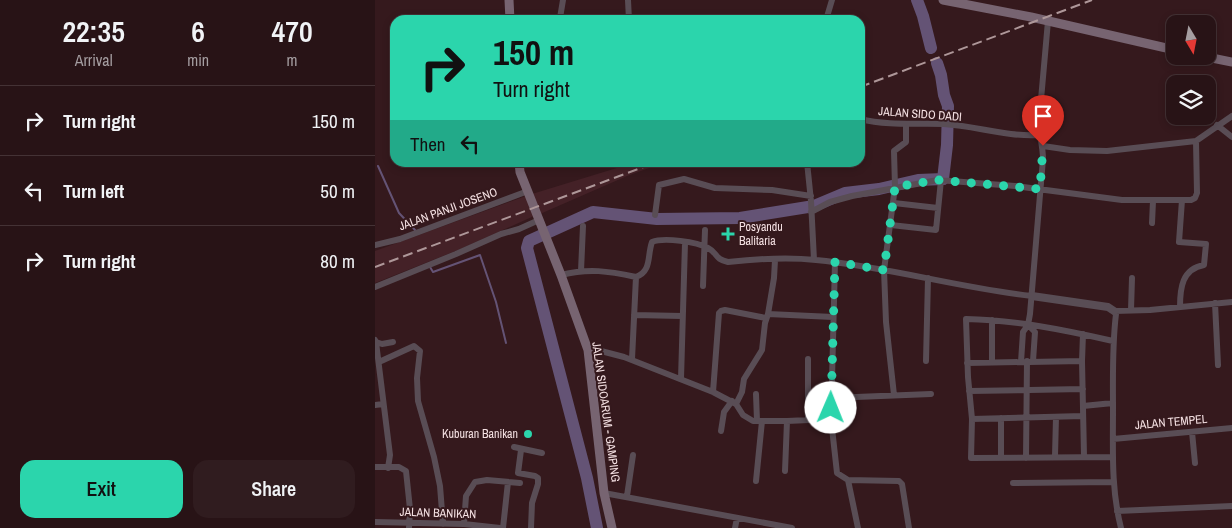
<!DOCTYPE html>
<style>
:root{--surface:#281316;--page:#301c1f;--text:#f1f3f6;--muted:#a59ea1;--line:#443235;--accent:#2bd5ac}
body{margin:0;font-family:"Archivo Narrow",sans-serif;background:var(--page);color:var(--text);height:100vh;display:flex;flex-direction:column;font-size:19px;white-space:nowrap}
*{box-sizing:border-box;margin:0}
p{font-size:16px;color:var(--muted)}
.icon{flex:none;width:28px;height:28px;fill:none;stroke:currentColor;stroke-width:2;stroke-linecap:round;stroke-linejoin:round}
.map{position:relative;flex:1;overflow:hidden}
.panel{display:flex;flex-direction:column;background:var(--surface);width:375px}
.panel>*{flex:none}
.hud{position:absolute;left:15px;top:15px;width:475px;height:152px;border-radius:15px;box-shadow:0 2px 8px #0003,0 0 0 1px var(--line);background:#2bd5ac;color:#111;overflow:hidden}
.needle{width:32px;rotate:170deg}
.controls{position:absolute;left:791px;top:15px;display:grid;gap:10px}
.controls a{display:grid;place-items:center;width:50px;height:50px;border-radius:10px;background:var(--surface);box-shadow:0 2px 8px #0003,0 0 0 1px var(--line);font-size:25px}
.pin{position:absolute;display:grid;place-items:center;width:42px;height:42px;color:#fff;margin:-51px -21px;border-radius:50% 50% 50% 0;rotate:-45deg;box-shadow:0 0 5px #0007}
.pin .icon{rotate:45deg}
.me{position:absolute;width:55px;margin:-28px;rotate:1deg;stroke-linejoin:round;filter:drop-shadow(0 0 4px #0008)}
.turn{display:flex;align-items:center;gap:18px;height:105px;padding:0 20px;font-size:22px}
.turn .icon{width:65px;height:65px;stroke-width:2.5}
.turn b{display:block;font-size:35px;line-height:42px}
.then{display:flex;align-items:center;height:48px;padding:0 20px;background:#0003;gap:10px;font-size:19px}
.eta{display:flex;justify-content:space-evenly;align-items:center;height:85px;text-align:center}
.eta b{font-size:30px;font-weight:600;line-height:35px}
.button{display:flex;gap:10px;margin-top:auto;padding:10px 20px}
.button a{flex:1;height:58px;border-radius:15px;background:var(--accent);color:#111;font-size:20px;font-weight:600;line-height:58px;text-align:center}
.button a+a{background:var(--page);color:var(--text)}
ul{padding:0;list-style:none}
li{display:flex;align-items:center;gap:15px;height:70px;padding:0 20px;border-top:1px solid var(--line)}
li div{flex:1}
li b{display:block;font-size:19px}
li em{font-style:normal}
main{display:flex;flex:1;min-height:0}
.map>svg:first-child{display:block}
.built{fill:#442127}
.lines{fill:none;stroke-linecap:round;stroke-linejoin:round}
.stream{stroke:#645375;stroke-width:2}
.river{stroke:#645375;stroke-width:12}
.minor{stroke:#594d55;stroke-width:6}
.tertiary{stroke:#594d55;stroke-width:8}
.secondary{stroke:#776471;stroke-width:9}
.rail{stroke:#ae9799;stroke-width:2;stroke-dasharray:10 5;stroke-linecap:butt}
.route{stroke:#2bd5ac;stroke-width:9;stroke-dasharray:0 16.2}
.poi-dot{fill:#2bd5ac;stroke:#35191d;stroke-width:2}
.labels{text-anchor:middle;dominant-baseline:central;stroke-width:4;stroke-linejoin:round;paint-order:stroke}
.street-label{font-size:12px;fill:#f5e1e3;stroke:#35191d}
.poi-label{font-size:12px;fill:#f5e1e3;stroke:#35191d;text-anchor:start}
</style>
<main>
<section class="panel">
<div class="eta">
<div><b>22:35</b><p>Arrival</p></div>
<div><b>6</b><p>min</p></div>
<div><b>470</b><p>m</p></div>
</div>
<ul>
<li><svg class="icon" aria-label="right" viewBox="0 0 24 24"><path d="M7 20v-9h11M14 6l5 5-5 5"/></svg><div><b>Turn right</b></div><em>150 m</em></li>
<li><svg class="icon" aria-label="left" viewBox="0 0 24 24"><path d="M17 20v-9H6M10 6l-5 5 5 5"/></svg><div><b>Turn left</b></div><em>50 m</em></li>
<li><svg class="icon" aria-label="right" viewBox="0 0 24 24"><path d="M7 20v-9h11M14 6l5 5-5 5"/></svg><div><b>Turn right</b></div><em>80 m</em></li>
</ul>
<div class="button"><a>Exit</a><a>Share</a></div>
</section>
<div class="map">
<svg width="857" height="528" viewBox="0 0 857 528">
<rect width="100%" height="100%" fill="#35191d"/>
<path class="built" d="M 258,163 L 288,163 L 252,176 L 165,214 L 157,194 Z
M 151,196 L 159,216 L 83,250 L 0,283 L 0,251 Z"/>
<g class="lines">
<path class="stream" d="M 3,166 L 24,213 L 40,230
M 55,267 L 58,272 L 105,255 L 121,302 L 131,343"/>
<path class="river" d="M 542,0 L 548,16 L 556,48
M 222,528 L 212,478 L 152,248 L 154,241 L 218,212 L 282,219 L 365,218 L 439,206 L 470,193 L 504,189 L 543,180 L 568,179 L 572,145 L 573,106 L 569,95 L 566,75 L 562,63"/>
<path class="minor" d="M 253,0 L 254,20
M 185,18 L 188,0
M 451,20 L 457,0
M 485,119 C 513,126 541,123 569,124 C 601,126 632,137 664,135
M 842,125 L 857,137
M 668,146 L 695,150 L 732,151 L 821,141 L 857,116
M 432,162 L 436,201 L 439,260
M 519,203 L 563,208
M 436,212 L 455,202 L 477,196 L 563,180 L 640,186 L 747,200 L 816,200 L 820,198 L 822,193 L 821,141
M 280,215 L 284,185 L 309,179 L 340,188 L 397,190 L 436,196
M 777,223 L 778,201
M 516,225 L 561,230 L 566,180
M 0,245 L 25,239 L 153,191
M 460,262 L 456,419 L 462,473 L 473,480 L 524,481 L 527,484 L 534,528
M 206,271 L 208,226
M 186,275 C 214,268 233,271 261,277 C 277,271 272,256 277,242 C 289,237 322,242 333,248 C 343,253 339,259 353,262 C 380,259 413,257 441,260 C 514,267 584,288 657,296
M 328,286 L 330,230
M 0,287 L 81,254 L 126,234 L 144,229 L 164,220
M 840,303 L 843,365
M 805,307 C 805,288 807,269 829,265 L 831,244 L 804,242 L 807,200
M 756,310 L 757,278
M 393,314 L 399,278 L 400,260
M 259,315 L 307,316
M 617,320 L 617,362
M 653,325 L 660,332 L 658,361
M 708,334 L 707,361 L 709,456
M 0,340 L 1,342 L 7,344 L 18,342
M 1,342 L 15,455 L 13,468
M 213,350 L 226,351 L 249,357 L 338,392 L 361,404 L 368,415 L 378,421 L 412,421 L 456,419
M 257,359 L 261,277
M 551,361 L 553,278
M 4,362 L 39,346 L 45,351 L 42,378 L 43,401 L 59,457 L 65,486 L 68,524
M 646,362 L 648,332 L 653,325 L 655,314 L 668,159 C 668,146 664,135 664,122 L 673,21
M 592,363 L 707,361
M 306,379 L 310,243
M 594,391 L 708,389
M 338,392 L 344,313 L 346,311 L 350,310 L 391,318
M 381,394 L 382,421
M 519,395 L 511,322 L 509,270 L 520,187 L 519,151 L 531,142 L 531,124
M 456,398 L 556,394
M 361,404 L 367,392 L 369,379 L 387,350 L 390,323 L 393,314 L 458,317
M 0,405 L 8,404
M 708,406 L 738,403
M 597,419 L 708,416
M 433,420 L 433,359
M 346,431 L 349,412 L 357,401
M 817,432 L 820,463
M 738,439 L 857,428
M 139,447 L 167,453
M 146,450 L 143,473 L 160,476 L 163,478 L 163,484 L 157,503 L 156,528
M 680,456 L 681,417
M 738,457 L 596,458 L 597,419 L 593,377 L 591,319 C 640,320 690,330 738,341
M 626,458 L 626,418
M 651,458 L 652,361
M 0,467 L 24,467 L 31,471 L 35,509 L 34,528
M 410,471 L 412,421
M 473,480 L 483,528
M 381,481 L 387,421
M 638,483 L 738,482
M 229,493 L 417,528
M 252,496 L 258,455
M 742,511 L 857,506
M 0,522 L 89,524 L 125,528
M 89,524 L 91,496 L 100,482 L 112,480 L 145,483
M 128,528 L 133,482
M 360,528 L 362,518
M 746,528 C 736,489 738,450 738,410 C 738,378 737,346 741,314 L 739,311 L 775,310 L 857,302"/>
<path class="tertiary" d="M 657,296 L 733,307 L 739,311"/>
<path class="secondary" d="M 134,0 L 135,20
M 568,0 L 656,17 L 800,50
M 827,56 L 857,62
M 144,162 L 145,172 L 186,275 L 213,350 L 229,493 L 237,528"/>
<path class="rail" d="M 485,87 L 717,0
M 0,267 L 282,162"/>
</g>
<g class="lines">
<path class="route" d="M 456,408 L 460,262 L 509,270 L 520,187 L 563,180 L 665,189 L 668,146"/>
</g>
<g class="poi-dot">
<path d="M350.5 226.5h5v5h5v5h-5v5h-5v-5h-5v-5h5z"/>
<circle cx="153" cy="434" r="5"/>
</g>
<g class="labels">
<g class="street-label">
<text transform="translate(545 114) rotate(4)">JALAN SIDO DADI</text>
<text transform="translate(73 209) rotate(-20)">JALAN PANJI JOSENO</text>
<text transform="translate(231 412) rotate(82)">JALAN SIDOARUM - GAMPING</text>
<text transform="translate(796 422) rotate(-5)">JALAN TEMPEL</text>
<text transform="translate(63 513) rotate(2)">JALAN BANIKAN</text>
</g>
<g class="poi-label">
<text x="364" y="227">Posyandu<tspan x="364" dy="14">Balitaria</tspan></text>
<text x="143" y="434" text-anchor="end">Kuburan Banikan</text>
</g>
</g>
</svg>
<div class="controls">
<a><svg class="needle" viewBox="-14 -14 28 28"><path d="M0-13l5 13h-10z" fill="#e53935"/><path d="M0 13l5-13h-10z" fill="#a59ea1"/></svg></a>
<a><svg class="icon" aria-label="layers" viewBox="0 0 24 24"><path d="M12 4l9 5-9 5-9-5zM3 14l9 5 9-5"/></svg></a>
</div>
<div class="pin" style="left:668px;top:146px;background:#d93025"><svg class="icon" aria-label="arrive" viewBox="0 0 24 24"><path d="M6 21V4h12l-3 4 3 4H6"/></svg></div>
<svg class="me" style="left:456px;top:408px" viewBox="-20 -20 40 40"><circle r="19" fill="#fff"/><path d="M0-13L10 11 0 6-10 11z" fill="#2bd5ac"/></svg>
<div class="hud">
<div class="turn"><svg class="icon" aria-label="right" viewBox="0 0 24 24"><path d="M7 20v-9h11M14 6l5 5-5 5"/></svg><div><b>150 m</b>Turn right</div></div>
<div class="then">Then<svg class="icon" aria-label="left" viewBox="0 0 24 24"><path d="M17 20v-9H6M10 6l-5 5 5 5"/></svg></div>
</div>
</div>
</main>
